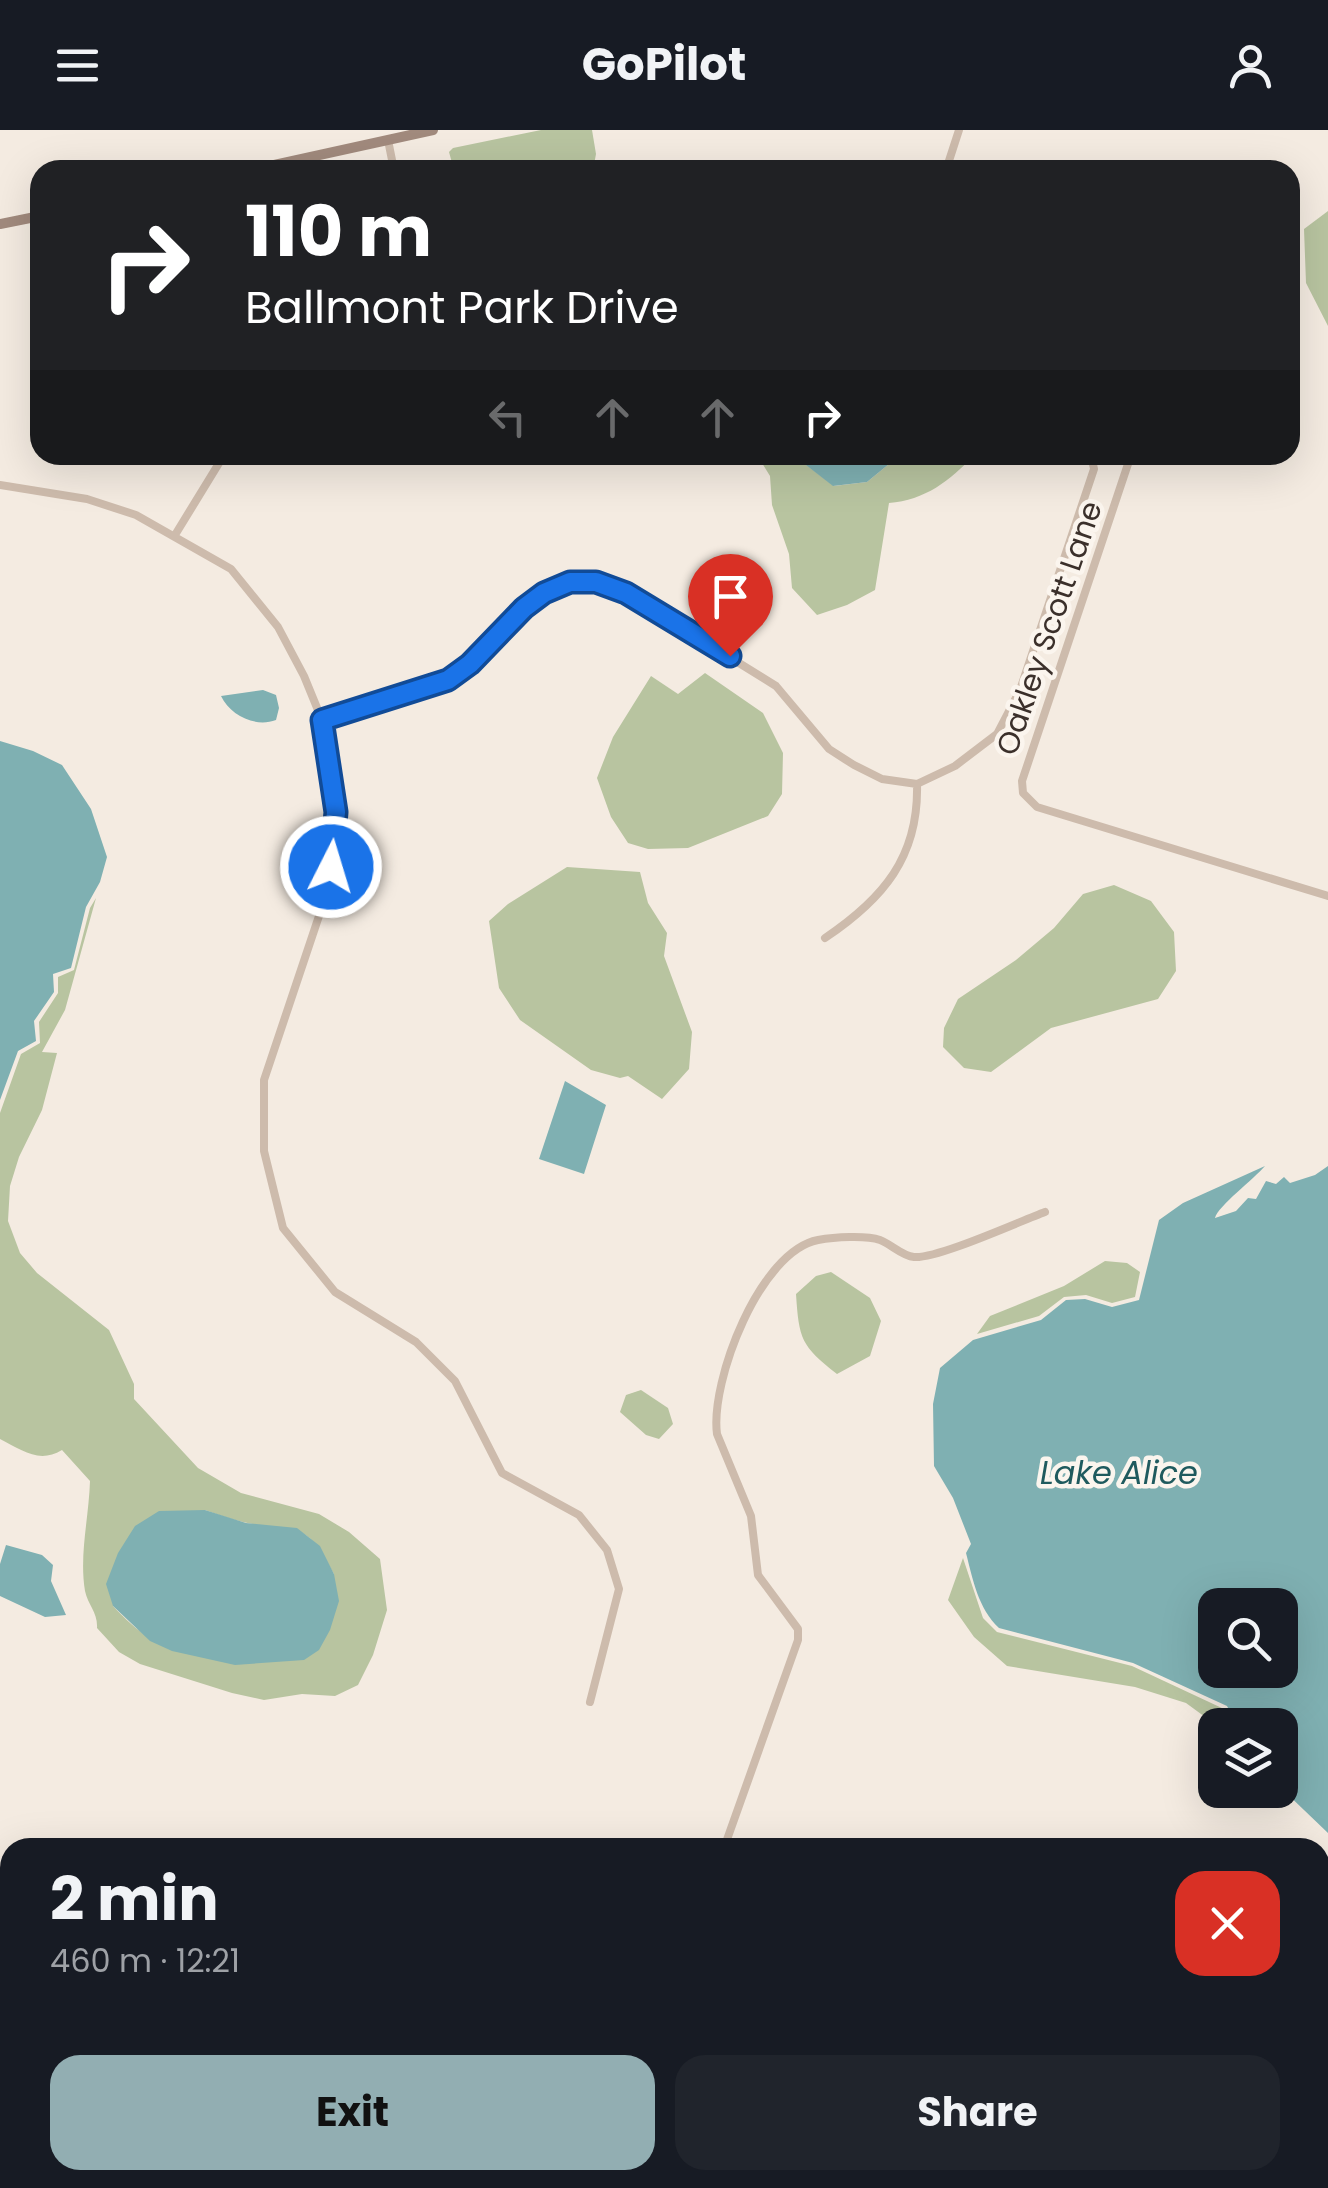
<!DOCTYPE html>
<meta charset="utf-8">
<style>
:root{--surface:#171b24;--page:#20242c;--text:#f1f3f6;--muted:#9ea1a6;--accent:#92aeb2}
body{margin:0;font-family:Poppins,sans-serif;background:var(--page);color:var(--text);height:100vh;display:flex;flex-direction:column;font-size:38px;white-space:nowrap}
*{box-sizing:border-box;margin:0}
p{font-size:32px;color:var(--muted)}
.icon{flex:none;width:55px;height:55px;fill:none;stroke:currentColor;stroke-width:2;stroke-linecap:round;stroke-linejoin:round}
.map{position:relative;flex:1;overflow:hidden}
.side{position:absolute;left:0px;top:1708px;width:1330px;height:352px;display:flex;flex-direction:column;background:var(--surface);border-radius:30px 30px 0 0;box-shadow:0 10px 40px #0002}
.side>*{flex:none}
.top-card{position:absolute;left:30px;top:30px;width:1270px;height:305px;border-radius:30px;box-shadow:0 10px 40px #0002;background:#202124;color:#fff;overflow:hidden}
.controls{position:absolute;left:1198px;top:1458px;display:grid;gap:20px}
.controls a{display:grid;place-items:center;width:100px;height:100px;border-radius:20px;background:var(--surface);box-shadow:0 10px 40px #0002;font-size:50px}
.pin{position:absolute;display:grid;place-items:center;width:85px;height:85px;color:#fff;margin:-102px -42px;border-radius:50% 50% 50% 0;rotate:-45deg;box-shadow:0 0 10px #0007}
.pin .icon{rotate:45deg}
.me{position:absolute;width:110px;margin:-55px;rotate:5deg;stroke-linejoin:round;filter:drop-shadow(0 0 8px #0008)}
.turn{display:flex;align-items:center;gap:35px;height:210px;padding:0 50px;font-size:45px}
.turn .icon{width:130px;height:130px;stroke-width:2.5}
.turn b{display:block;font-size:70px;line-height:85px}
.lanes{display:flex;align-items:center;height:95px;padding:0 50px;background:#0003;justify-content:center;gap:50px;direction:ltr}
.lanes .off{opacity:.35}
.round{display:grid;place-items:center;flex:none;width:105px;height:105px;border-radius:30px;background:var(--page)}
.overview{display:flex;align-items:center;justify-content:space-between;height:170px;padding:0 50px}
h1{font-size:60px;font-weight:700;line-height:75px}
.cta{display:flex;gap:20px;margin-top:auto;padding:20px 50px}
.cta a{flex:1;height:115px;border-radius:30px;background:var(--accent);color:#111;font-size:40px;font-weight:700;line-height:115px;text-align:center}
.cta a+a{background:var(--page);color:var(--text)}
header{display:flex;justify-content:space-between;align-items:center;height:130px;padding:0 50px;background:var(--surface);font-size:45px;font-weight:700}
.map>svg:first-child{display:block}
.green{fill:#b8c4a0;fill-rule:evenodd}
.water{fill:#7fb0b2;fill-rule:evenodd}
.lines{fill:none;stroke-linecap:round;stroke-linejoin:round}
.street{stroke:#cdbbac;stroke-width:8}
.secondary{stroke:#a18a7d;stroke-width:10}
.route-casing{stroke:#114b97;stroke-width:25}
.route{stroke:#1a73e8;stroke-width:18}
.labels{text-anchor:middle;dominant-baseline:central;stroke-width:9;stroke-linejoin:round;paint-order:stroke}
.street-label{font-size:30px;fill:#3b302b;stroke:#fbf5ee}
.water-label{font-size:32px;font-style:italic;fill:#1f5a5e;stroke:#fbf5ee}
</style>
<header><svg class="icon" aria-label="menu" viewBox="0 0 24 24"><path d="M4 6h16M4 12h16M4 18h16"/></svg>GoPilot<svg class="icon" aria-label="person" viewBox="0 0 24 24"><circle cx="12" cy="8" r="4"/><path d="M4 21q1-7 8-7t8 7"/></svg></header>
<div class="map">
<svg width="1328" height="2058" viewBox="0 0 1328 2058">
<rect width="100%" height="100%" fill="#f4ebe1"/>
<path class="green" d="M 541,0 L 592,0 L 596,24 L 593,40 L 454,40 L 449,22 L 453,18 Z
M 1328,81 L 1328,196 L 1306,153 L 1304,99 Z
M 757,325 L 793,325 L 834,356 L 867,352 L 900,325 L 974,325 C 950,351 925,370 889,373 L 875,460 L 847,475 L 817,485 L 792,458 L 789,424 L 772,375 L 770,346 Z
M 705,543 L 763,583 L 783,623 L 782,664 L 768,686 L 688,718 L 648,719 L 628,713 L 611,687 L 597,648 L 613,607 L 651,546 L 678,564 Z
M 567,737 L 640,742 L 648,773 L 667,803 L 664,826 L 692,902 L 689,939 L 662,969 L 628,946 L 620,948 L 591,940 L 520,890 L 499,858 L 489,791 L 508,774 Z
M 1114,755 L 1151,771 L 1174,802 L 1176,841 L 1158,869 L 1051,898 L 991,942 L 964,938 L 943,917 L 944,898 L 958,869 L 1016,830 L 1054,798 L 1083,764 Z
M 96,768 L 65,880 L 42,922 L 57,923 L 42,980 L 19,1027 L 10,1056 L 8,1091 L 20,1123 L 37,1143 L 109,1200 L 134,1254 L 134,1269 L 198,1338 L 241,1363 L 319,1384 L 349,1402 L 380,1429 L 387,1480 L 373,1525 L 358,1555 L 335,1566 L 302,1564 L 264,1570 L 232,1563 L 140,1534 L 119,1522 L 97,1498 C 98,1483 88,1475 85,1461 C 79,1425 89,1387 90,1351 L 62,1320 C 39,1334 22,1320 0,1309 L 0,983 L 21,924 L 40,913 L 39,892 L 58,863 L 58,847 L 74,840 L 90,778 ZM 205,1380 C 217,1384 230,1389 243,1392 C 297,1404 304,1386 334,1444 L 196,1525 C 159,1518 138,1503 113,1476 Z
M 1105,1131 L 1127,1133 L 1140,1142 L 1135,1167 L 1112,1173 L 1086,1165 L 1064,1167 L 1039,1186 L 977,1204 L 990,1186 L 1064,1156 Z
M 831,1142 L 870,1168 L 881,1191 L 870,1226 L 837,1244 C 801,1216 799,1209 796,1164 L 816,1146 Z
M 641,1260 L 668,1278 L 673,1294 L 659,1309 L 646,1305 L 620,1282 L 626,1265 Z
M 963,1428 L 983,1488 L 997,1502 L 1132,1536 L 1224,1579 L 1232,1595 L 1216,1595 L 1186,1573 L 1135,1557 L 1007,1536 L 974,1507 L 948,1470 Z"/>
<path class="water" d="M 793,325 L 900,325 L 867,352 L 833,356 Z
M 263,560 L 276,565 L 279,578 L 276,590 C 255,598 230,585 221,566 Z
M 0,611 L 33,621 L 62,635 L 91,679 L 107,727 L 100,752 L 86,777 L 71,838 L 53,844 L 54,862 L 34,891 L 36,911 L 18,921 L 0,970 Z
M 565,951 L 606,975 L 584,1044 L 539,1029 Z
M 1265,1036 C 1254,1049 1218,1076 1215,1088 L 1236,1081 L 1248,1068 L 1256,1069 L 1266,1051 L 1276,1054 L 1284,1047 L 1290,1053 L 1315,1045 L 1328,1036 L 1328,1703 L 1280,1657 L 1280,1595 L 1237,1595 L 1227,1576 L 1133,1533 L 999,1498 C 978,1478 973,1450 966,1423 L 971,1414 L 953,1368 L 934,1336 L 933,1274 L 940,1238 L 973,1210 L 1041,1190 L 1066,1170 L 1085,1169 L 1112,1177 L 1139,1170 L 1159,1090 L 1183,1073 ZM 1215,1475 L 1280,1475 L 1280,1540 L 1215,1540 Z
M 205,1380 L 246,1393 L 297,1398 L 320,1416 L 334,1444 L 339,1471 L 330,1500 L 319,1520 L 304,1530 L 235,1535 L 172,1521 L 150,1511 L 113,1476 L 106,1454 L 118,1423 L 135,1396 L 159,1381 Z
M 6,1415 L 42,1425 L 53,1435 L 51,1451 L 66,1485 L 45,1487 L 0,1466 L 0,1434 Z"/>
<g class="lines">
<path class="street" d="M 388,10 L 394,40
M 946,40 L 959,0
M 1131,325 L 1022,651 L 1023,663 L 1037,677 L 1328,766
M 0,355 L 87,369 L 136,385 L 231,439 L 278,497 L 304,546 L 322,590 L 336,682 L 331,737 L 321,780 L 264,950 L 264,1021 L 283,1098 L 335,1162 L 416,1212 L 455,1251 L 502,1343 L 579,1385 L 607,1420 L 619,1459 L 590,1572
M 175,405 L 224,325
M 322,590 L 448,550 L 470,534 L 544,463 L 570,453 L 596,453 L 626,463 L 776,556 L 829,619 L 854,635 L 882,649 L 917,654 L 955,636 L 997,604 L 1020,560 L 1094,339 L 1091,325
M 825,808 C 883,769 919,727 917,654
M 724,1718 L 798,1510 L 798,1499 L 758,1445 L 751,1386 L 717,1304 C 710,1251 760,1121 818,1110 C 834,1107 866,1105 880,1110 C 891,1114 902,1126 914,1127 C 937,1129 1018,1092 1045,1082
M 260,2058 L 263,2050
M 993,2058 L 996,2050"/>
<path class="secondary" d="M 251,40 L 433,0
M 0,94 L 40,86
M 1320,1896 L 1328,1899
M 0,1963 L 10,1963"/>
</g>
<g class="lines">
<defs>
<path id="route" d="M 331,737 L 336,682 L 322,590 L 448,550 L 470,534 L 524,478 L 544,463 L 570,452 L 596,452 L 626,463 L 730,526"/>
</defs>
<use href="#route" class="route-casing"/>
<use href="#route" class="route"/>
</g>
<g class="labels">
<g class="street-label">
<text transform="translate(1049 498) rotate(-71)">Oakley Scott Lane</text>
</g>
<g class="water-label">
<text x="1119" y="1342">Lake Alice</text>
</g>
</g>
</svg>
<div class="controls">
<a><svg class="icon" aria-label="search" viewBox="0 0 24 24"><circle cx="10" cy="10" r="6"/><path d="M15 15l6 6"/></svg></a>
<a><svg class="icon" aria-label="layers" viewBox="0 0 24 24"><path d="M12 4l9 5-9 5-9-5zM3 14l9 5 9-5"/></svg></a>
</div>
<div class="pin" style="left:730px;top:526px;background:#d93025"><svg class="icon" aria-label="arrive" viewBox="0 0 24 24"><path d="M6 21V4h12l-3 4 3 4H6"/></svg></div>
<svg class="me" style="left:331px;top:737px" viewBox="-20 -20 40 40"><circle r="17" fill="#1a73e8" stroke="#fff" stroke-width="3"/><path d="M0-11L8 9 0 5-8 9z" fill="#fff"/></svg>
<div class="top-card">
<div class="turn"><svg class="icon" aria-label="right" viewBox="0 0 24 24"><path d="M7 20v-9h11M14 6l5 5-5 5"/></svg><div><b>110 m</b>Ballmont Park Drive</div></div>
<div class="lanes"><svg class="icon off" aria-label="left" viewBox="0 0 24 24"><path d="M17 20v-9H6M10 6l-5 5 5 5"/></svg><svg class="icon off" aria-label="ahead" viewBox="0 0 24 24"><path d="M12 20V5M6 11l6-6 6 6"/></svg><svg class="icon off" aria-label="ahead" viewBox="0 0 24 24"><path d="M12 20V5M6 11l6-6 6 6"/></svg><svg class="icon" aria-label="right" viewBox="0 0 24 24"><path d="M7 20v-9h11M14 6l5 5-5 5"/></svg></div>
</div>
<section class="side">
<div class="overview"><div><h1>2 min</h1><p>460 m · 12:21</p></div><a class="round" style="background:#d93025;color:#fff"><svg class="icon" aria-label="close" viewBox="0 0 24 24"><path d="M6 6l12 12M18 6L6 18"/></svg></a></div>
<div class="cta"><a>Exit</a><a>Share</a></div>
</section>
</div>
